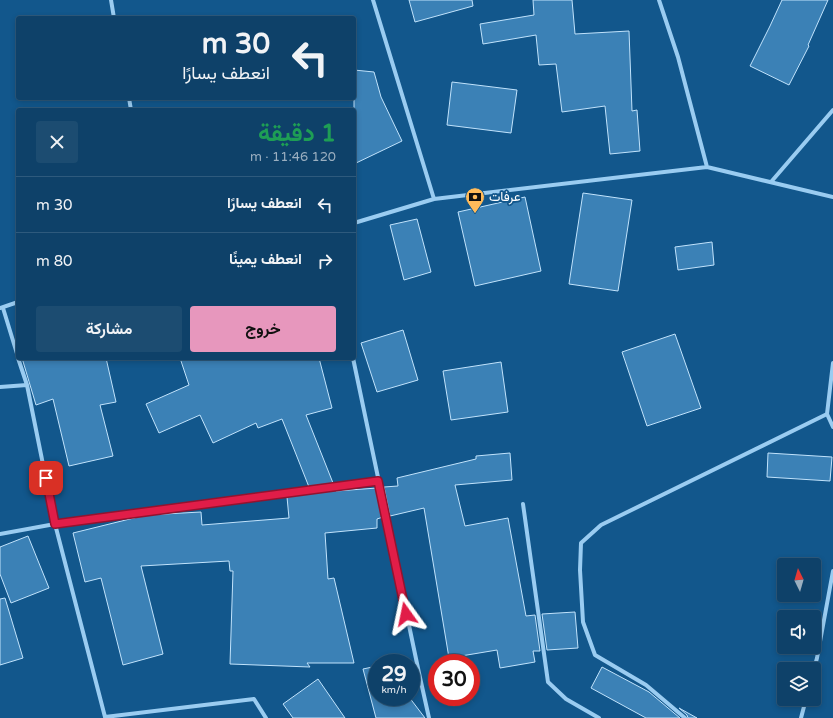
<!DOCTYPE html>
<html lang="ar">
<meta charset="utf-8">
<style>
:root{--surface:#0e4169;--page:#1c4c71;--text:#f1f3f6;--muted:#9bafc0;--line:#2e5a7d;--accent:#e797bd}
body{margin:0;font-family:"Varela Round",Vazirmatn,sans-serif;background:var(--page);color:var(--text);direction:rtl;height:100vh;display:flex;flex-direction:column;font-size:15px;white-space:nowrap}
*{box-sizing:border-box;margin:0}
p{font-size:13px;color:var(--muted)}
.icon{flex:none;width:22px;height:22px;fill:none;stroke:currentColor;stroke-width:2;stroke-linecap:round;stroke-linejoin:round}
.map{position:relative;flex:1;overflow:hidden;direction:ltr}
.sheet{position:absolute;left:16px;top:108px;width:340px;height:252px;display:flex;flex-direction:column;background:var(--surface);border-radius:4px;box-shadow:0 2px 6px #0003,0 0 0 1px var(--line);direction:rtl}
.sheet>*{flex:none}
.hud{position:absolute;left:16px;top:16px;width:340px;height:84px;border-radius:4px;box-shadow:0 2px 6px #0003,0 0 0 1px var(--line);direction:rtl;background:#0e4169;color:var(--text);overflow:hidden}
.needle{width:26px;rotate:355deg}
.fabs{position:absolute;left:777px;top:558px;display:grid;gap:8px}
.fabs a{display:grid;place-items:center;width:44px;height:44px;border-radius:4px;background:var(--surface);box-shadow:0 2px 6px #0003,0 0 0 1px var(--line);font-size:20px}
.speed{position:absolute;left:368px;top:654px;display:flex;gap:8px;font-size:20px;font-weight:700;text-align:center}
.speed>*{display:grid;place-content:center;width:52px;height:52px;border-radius:50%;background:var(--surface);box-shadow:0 2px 6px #0003,0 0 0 1px var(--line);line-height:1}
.speed small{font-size:10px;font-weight:400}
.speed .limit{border:6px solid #d22;background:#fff;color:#111}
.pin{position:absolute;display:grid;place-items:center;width:34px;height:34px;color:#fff;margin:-17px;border-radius:8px;box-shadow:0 2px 6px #0006}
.me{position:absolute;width:44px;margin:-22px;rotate:348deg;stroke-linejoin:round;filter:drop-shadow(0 0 3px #0008)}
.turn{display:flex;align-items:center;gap:14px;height:84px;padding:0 20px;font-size:18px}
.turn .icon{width:52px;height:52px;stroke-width:2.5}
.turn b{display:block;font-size:28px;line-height:34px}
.round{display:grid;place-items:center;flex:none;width:42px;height:42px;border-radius:4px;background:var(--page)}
.head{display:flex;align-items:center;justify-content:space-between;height:68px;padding:0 20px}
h1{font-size:24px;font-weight:700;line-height:30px;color:#1e9e55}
.action{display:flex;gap:8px;margin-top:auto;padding:8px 20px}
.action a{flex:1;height:46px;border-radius:4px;background:var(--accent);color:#111;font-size:16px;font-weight:700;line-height:46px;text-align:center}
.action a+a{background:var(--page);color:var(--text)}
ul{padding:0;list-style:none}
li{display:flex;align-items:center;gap:12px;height:56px;padding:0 20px;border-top:1px solid var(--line)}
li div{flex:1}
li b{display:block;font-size:15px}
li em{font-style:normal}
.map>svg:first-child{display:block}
.building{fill:#3b81b6;stroke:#c1e3fc}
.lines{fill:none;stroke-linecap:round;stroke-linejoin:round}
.minor{stroke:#9accf1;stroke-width:4}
.route-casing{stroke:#92132f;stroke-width:10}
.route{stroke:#e11d48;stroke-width:7}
.labels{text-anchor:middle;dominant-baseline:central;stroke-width:3.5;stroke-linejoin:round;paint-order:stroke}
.poi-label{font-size:13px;fill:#fff;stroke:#12578c;text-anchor:start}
</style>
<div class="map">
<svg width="833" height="718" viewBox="0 0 833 718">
<rect width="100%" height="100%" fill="#12578c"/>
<path class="building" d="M 409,0 L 472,0 L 473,6 L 415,22 Z
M 533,0 L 572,0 L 575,34 L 629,31 L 632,111 L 637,110 L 640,151 L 610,154 L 605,106 L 562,112 L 556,64 L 539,65 L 536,35 L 483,44 L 480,24 L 534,15 Z
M 782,0 L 828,0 L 808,45 L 809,46 L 789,85 L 750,66 L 770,26 Z
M 354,70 L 374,72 L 381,97 L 402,141 L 354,164 Z
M 452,82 L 517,90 L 511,133 L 447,125 Z
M 583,193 L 632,200 L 618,291 L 569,284 Z
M 525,197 L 541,271 L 475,286 L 458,212 Z
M 417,219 L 431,272 L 404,280 L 390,225 Z
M 712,242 L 714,265 L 678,270 L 675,247 Z
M 403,330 L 418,380 L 377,392 L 361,343 Z
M 675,334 L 701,408 L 647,426 L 622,352 Z
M 22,358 L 106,358 L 116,402 L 100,405 L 113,456 L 69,466 L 53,399 L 36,405 Z
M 180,358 L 319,358 L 332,408 L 306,415 L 333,483 L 309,487 L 282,419 L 258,428 L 256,423 L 213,443 L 200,415 L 159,433 L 146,404 L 189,385 Z
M 501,362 L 508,412 L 451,420 L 443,371 Z
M 510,453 L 512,480 L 455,485 L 465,526 L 508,518 L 526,616 L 535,615 L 540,651 L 533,651 L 535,662 L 500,668 L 497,650 L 449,658 L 424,508 L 390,516 L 384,487 L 398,486 L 397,478 L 476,459 L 476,456 Z
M 768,453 L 832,457 L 830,481 L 767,477 Z
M 377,488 L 383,517 L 377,519 L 377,528 L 325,533 L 328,579 L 334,578 L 354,663 L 307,663 L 310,667 L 230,664 L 233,571 L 230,571 L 229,561 L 141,566 L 163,654 L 123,665 L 101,578 L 85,582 L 73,533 L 146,515 L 201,512 L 202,525 L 289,518 L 287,497 L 336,490 L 336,491 Z
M 28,536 L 49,588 L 11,603 L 0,574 L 0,547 Z
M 5,598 L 23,658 L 0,665 L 0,599 Z
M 575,612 L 578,648 L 547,650 L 542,614 Z
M 401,660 L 410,660 L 411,663 L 388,663 Z
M 411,663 L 416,684 L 411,685 Z
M 377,666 L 377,697 L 409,697 L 425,718 L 376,718 L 363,669 Z
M 602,667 L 649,692 L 680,718 L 646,718 L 591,688 Z
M 318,679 L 345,718 L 293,718 L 283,704 Z
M 679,708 L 697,718 L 688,718 L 687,715 Z"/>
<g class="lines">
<path class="minor" d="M 111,0 L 114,18
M 373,0 L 434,199
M 659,0 L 678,57 L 707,167
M 129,98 L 131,110
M 771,182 L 833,110
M 354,223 L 434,199 L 707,167 L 833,197
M 0,308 L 18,302
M 3,308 L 18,357
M 353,358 L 419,673 L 429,718
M 27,385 L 55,524 L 105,717 L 254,699 L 266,718
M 0,387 L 27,385 L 18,358
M 827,414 L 833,427
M 523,504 L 548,682 L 566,699 L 599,718
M 0,534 L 55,524 L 378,481
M 814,669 L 817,658 L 833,571
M 685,718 L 646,685 L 595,655 L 583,622 L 580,570 L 581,543 L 601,525 L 827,414 L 833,363
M 801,718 L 806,699"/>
</g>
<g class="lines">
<defs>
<path id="route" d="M 46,478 L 55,524 L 378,481 L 406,614"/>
</defs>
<use href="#route" class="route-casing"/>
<use href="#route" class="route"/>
</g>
<defs>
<symbol id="bank-pin" viewBox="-11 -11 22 30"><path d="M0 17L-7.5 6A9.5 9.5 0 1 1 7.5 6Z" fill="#ffbb5a" stroke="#12578c"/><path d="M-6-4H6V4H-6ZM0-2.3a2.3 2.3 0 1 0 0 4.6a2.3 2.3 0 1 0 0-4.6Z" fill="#111"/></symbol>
</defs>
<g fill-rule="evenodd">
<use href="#bank-pin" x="464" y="186" width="22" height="30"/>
</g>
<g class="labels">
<g class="poi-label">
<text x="489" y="197">عرفات</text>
</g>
</g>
</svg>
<div class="fabs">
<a><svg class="needle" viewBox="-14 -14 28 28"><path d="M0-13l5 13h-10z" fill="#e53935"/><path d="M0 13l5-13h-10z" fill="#9bafc0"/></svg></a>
<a><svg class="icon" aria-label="sound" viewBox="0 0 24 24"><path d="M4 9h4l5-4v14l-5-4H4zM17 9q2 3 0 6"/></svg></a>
<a><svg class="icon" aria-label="layers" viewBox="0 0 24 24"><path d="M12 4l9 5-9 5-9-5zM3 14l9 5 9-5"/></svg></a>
</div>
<div class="speed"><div>29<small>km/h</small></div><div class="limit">30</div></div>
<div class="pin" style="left:46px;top:478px;background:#d93025"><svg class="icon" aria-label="arrive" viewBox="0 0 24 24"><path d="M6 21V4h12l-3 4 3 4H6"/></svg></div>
<svg class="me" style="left:406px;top:614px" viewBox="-20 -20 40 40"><path d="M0-17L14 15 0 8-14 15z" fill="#e11d48" stroke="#fff" stroke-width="4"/></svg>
<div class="hud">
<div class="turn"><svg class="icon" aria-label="left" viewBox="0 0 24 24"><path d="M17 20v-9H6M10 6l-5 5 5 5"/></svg><div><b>30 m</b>انعطف يسارًا</div></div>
</div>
<section class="sheet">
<div class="head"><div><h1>1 دقيقة</h1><p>120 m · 11:46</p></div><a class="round"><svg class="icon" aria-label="close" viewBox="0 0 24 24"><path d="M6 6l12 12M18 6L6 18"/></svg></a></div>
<ul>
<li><svg class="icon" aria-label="left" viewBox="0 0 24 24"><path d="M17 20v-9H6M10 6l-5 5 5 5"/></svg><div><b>انعطف يسارًا</b></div><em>30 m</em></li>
<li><svg class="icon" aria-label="right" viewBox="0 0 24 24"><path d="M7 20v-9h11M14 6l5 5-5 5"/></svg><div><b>انعطف يمينًا</b></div><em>80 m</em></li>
</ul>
<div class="action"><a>خروج</a><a>مشاركة</a></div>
</section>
</div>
